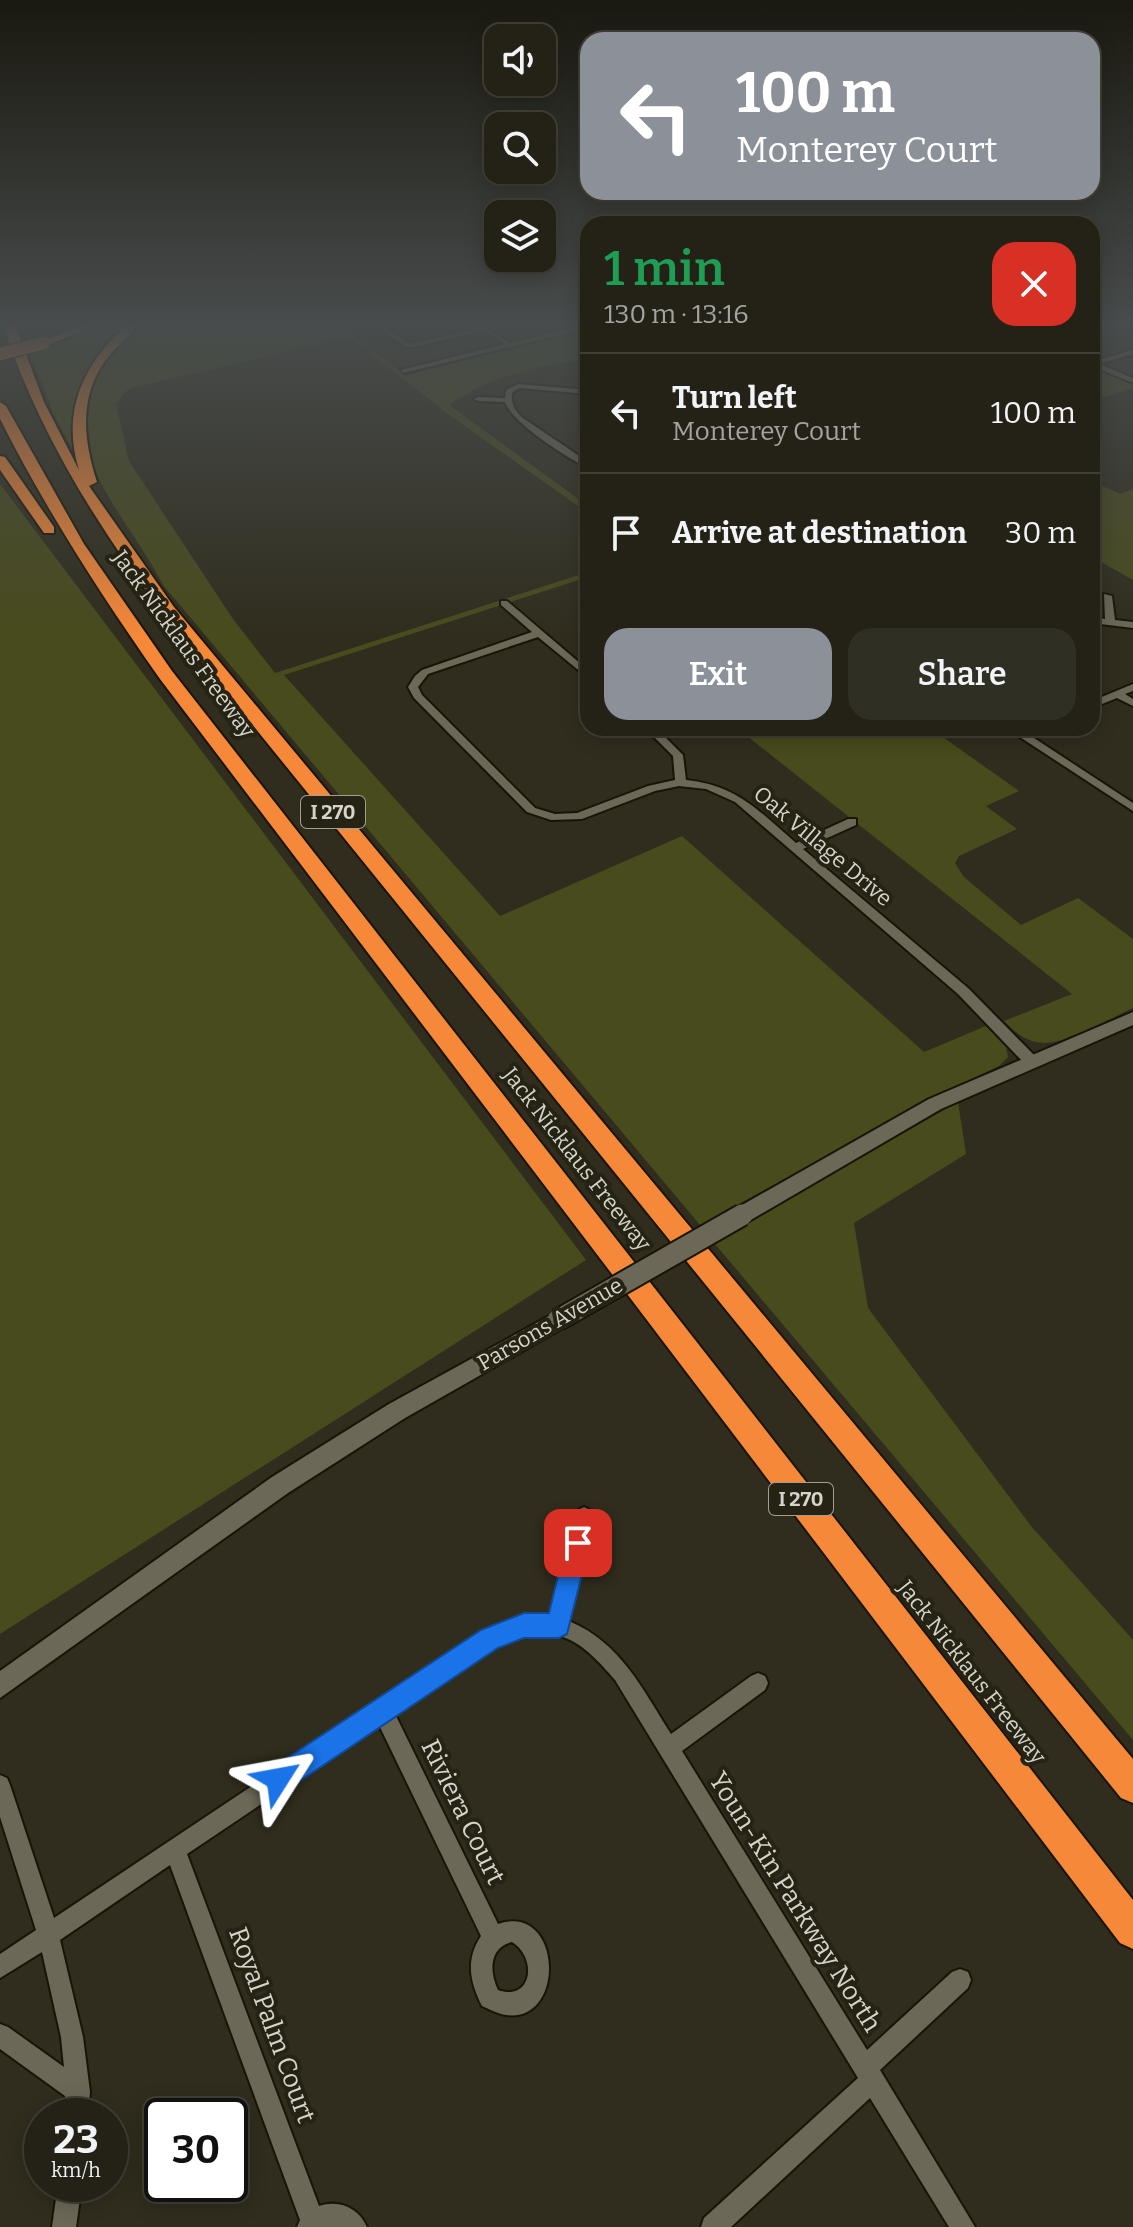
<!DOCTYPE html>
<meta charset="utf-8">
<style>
:root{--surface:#242216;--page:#302f23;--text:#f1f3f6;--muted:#a3a4a1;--line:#413f35;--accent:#8c9099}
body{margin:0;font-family:Bitter,serif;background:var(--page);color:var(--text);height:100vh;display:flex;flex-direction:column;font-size:30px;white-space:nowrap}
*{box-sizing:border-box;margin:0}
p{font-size:26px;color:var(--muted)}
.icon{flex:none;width:44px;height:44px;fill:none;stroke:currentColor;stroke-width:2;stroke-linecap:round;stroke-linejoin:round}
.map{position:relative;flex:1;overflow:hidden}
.side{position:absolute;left:580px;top:216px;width:520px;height:520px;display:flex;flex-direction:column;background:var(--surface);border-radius:24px;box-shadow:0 4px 20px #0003,0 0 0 2px var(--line)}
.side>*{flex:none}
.top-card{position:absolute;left:580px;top:32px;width:520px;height:168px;border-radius:24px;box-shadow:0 4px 20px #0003,0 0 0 2px var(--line);background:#8c9099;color:#fff;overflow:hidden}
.fabs{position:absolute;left:484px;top:24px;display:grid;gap:16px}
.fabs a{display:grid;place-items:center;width:72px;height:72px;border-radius:16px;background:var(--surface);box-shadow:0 4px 20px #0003,0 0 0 2px var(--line);font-size:40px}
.speed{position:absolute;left:24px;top:2098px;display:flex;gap:16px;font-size:40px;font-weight:700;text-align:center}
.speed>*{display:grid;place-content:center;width:104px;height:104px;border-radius:50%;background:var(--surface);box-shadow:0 4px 20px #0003,0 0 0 2px var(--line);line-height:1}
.speed small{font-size:20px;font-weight:400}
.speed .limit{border:4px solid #111;border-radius:12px;background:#fff;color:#111}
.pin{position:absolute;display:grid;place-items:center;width:68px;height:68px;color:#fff;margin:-34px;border-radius:16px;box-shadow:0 4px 12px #0006}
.me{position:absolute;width:88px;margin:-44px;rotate:56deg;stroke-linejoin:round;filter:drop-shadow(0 0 6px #0008)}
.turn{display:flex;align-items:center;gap:28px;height:168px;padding:0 24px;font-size:36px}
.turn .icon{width:104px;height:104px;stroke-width:2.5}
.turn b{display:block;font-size:56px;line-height:68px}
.round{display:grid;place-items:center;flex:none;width:84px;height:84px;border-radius:24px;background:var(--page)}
.headline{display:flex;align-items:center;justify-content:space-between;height:136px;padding:0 24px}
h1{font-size:48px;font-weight:600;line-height:60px;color:#1e9e55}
.primary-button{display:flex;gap:16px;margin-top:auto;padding:16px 24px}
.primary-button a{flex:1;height:92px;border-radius:24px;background:var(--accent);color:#fff;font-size:32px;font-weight:600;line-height:92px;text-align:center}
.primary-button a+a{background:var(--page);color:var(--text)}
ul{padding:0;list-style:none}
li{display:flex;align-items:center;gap:24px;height:120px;padding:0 24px;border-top:2px solid var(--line)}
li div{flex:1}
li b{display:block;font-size:30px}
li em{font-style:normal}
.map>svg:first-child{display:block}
.green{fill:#484b1c}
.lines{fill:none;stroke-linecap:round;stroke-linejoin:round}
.minor-casing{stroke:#181508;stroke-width:4}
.tertiary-casing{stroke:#181508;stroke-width:4}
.motorway-casing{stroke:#181508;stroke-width:4}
.minor{fill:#6b6858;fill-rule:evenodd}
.tertiary{fill:#6b6858;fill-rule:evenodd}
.motorway{fill:#f68839;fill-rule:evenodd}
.tertiary-bridge-casing{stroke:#181508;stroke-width:25;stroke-linecap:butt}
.motorway-bridge-casing{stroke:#181508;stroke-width:15;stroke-linecap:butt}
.tertiary-bridge{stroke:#6b6858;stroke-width:21}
.motorway-bridge{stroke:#f68839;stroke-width:13}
.route{fill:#1a73e8;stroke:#114b97;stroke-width:2}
.labels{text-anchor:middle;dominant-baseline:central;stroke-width:8;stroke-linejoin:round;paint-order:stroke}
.shield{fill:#262315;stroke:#a09f94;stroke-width:2}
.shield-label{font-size:20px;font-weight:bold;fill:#d5d4cb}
.street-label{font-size:22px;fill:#d5d4cb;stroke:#262315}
.near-street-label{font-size:26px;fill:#d5d4cb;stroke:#262315}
</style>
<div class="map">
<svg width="1133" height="2227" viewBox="0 0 1133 2227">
<rect width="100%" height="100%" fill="#302d1e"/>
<path class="green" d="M 101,325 L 123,325 C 79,363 77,397 78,451 L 74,452 L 54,415 L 29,349 Z
M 133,325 L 340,325 L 406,376 L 571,331 L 588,341 L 588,359 C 537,366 492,375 449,405 L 588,506 L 588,513 L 452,417 L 349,337 L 132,388 L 125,392 L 116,404 L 129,461 L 233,619 L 275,673 L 588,572 L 588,577 L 284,675 L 500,916 L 682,836 L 924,1052 L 986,1026 L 1006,1047 L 1008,1057 L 999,1066 L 941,1094 L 700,1225 L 163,585 C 128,515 48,446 103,364 C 112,350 120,335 133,325 Z
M 1092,368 L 1133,385 L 1133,388 L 1106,397 L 1092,391 Z
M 1092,481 L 1120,494 L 1133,489 L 1133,580 L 1103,563 L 1092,567 Z
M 0,484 L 586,1260 L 0,1634 Z
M 737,728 L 930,728 L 1019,791 L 986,806 L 1017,829 L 959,856 L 955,863 L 964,877 L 1021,925 L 1078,898 L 1133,939 L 1133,1008 C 1110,1018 1067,1044 1043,1043 C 1026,1042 1015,1032 1004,1021 L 1072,994 Z
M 958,1102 L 966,1154 L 854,1223 L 868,1308 L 1031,1526 L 1133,1640 L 1133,1740 L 715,1244 L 818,1181 Z"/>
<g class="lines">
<defs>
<path id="minor" d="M 374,325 L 382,325 L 409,344 L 485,327 L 511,343 L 583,325 L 588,325 L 588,328 L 403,373 L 401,370 L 505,344 L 484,331 L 408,348 Z
M 1133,350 L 1133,354 L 1099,364 L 1133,378 L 1133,383 L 1092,366 L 1092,362 Z
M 518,384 L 588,390 L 588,394 L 519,388 L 512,393 C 511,404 515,411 523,418 L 588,462 L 588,468 C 568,459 511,422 505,402 L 478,401 L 474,399 L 478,397 L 505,398 L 506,390 Z
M 1104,594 L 1112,596 L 1115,620 L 1133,622 L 1133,628 L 1092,623 L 1092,617 L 1105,619 Z
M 501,601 L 507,601 L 588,670 L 588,678 L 538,637 L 428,674 L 418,687 L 422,695 L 535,808 L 555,814 L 577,813 L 648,786 L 675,780 L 673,756 L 645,728 L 656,728 L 683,755 L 686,780 C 737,785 760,812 796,843 L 848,819 L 856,819 L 856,825 L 803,849 L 968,988 L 1036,1057 L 1038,1061 L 1036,1065 L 1026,1065 L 958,994 L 735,802 L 706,789 L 679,786 L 655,791 L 582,819 L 551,820 L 527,812 L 414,698 L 408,687 L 415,676 L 422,670 L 532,632 L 501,605 Z
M 1133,684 L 1133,691 L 1125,694 L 1133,699 L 1133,706 L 1117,698 L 1092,708 L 1092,701 Z
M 1006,728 L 1018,728 L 1024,732 L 1032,728 L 1045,728 L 1031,736 L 1133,803 L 1133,811 Z
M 584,1507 L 590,1510 L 593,1516 L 569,1621 C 621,1643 643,1690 671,1734 L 751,1676 L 758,1673 L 765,1676 L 768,1683 L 765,1690 L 682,1751 L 867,2050 L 952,1972 L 960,1969 L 968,1972 L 971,1980 L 968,1988 L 880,2070 L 975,2227 L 949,2227 L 870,2098 L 731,2227 L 701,2227 L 704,2218 L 858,2078 L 615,1680 C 601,1664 584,1644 563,1637 C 522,1625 488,1652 456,1673 C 436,1687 415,1701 395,1714 L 498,1924 C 562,1902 567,2023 506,2015 C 498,2014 489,2009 482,2006 C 470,1982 465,1960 481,1936 L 379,1725 L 187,1854 L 319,2206 C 339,2199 359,2208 367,2227 L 297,2227 L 300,2220 L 170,1865 L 60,1940 L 83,2037 L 90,2092 L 88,2116 L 64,2116 L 65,2096 L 0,2049 L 0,2024 L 8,2027 L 64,2067 L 61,2037 L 42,1952 L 0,1978 L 0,1954 L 36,1930 L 0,1817 L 0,1775 L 7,1778 L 10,1785 L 54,1918 L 483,1632 C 506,1623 527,1613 552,1616 L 575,1516 L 578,1510 ZM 512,1942 C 538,1958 532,2002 498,1990 C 489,1971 489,1948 512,1942 Z
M 58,2184 L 82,2184 L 76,2227 L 52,2227 Z"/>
<path id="tertiary" d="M 1133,1012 L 1133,1025 L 941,1109 L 749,1221 L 742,1223 L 735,1221 L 732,1215 L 735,1209 L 929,1099 Z
M 558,1311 L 565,1313 L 568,1320 L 565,1327 L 405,1418 L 288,1493 L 0,1698 L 0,1671 L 272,1477 L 389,1404 Z"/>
<path id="motorway" d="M 3,325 L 15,325 L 44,402 L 79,470 C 61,411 83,364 127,325 L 139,325 C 130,336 118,345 109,356 C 78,394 83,439 97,482 L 89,486 L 174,607 L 1133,1759 L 1133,1803 L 1121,1798 L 162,613 C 96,523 38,432 3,325 Z
M 82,325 L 98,325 L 48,345 L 38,343 Z
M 0,402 L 6,406 L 84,544 L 172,671 L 1133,1900 L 1133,1949 L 1120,1943 L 160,679 C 101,595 46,510 0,419 Z
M 0,456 L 5,457 L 54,527 L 54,533 L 44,533 L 0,470 Z"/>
</defs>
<use href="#minor" class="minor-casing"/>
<use href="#tertiary" class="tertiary-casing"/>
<use href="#motorway" class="motorway-casing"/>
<use href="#minor" class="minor"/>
<use href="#tertiary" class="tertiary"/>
<use href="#motorway" class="motorway"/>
<defs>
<path id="tertiary-bridge" d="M 558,1320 L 742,1215"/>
<path id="motorway-bridge" d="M 0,354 L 44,343"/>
</defs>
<use href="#tertiary-bridge" class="tertiary-bridge-casing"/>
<use href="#motorway-bridge" class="motorway-bridge-casing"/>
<use href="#tertiary-bridge" class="tertiary-bridge"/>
<use href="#motorway-bridge" class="motorway-bridge"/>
</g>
<linearGradient id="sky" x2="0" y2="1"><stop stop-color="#1a1910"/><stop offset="0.51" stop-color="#484c4c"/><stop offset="1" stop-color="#484c4c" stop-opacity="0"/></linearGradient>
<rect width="1133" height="637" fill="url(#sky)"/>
<path class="route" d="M 578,1532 L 586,1535 L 590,1543 L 567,1634 L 559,1638 L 524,1638 L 498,1648 L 288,1789 L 278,1793 L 269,1789 L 265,1779 L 269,1770 L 481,1630 L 524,1613 L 549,1613 L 566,1543 L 569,1535 Z"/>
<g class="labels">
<g class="shield">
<rect x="301" y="796" width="64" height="32" rx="6"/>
<rect x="769" y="1483" width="64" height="32" rx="6"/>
</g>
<g class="shield-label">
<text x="333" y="812">I 270</text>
<text x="801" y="1499">I 270</text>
</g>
<g class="street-label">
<text transform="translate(184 644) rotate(54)">Jack Nicklaus Freeway</text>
<text transform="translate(823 846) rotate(40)">Oak Village Drive</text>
<text transform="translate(577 1159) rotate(52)">Jack Nicklaus Freeway</text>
<text transform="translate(550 1324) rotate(-30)">Parsons Avenue</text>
<text transform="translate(972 1672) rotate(52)">Jack Nicklaus Freeway</text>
</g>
<g class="near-street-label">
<text transform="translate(463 1812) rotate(64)">Riviera Court</text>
<text transform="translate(795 1902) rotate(58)">Youn-Kin Parkway North</text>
<text transform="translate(272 2025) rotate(70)">Royal Palm Court</text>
</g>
</g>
</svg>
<div class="fabs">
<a><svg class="icon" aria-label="sound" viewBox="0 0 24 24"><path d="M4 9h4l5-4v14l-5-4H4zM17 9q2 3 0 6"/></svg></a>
<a><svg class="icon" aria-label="search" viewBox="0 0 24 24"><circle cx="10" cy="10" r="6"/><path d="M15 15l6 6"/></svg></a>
<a><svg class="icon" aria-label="layers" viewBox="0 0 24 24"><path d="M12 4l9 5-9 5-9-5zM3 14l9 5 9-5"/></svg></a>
</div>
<div class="speed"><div>23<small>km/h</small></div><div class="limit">30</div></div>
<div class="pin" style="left:578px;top:1543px;background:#d93025"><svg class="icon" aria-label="arrive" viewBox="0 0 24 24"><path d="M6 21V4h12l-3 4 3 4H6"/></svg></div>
<svg class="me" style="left:278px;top:1779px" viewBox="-20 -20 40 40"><path d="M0-17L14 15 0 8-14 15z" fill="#1a73e8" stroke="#fff" stroke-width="4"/></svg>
<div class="top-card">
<div class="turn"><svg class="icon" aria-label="left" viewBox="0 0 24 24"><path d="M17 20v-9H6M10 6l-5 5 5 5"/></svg><div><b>100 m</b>Monterey Court</div></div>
</div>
<section class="side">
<div class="headline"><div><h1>1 min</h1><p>130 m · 13:16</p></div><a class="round" style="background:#d93025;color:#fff"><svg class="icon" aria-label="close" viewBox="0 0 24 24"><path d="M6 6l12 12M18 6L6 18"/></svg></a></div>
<ul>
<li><svg class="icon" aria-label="left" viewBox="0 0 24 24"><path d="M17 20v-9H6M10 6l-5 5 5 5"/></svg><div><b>Turn left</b><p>Monterey Court</p></div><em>100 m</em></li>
<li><svg class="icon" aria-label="arrive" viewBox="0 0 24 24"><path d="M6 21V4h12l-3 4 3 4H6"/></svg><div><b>Arrive at destination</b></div><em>30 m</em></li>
</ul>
<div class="primary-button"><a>Exit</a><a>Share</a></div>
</section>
</div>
